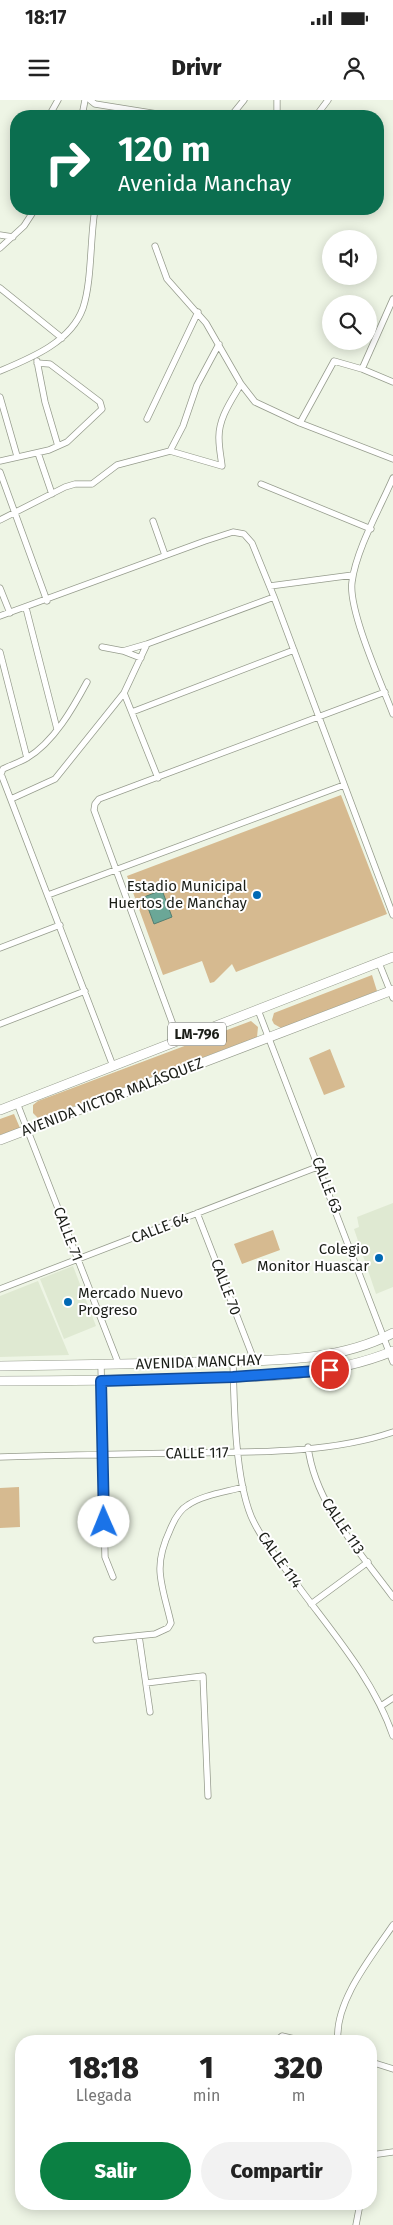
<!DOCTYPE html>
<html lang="es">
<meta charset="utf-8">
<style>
:root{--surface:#fff;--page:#f2f2f2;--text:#222;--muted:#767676;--accent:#0b8043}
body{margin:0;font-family:"Fira Sans",sans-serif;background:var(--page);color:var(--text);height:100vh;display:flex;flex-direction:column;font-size:19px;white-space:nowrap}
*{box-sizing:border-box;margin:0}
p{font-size:16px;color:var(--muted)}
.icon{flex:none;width:28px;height:28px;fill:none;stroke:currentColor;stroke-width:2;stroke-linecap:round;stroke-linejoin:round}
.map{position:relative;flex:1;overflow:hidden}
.side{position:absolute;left:15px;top:1935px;width:362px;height:175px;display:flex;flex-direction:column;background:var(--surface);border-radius:20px;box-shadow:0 2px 12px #0003}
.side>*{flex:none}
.hud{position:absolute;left:10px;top:10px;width:374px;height:105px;border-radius:20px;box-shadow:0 2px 12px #0003;background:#0b6e4f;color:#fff;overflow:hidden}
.fabs{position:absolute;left:322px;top:130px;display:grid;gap:10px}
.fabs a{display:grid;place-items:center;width:55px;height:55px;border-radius:50%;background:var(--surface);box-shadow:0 2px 12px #0003;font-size:25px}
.pin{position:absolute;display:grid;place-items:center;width:42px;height:42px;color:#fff;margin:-21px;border:2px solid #fff;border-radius:50%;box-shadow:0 1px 5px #0007}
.me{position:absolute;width:55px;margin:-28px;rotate:359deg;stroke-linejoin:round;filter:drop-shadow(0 0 4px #0008)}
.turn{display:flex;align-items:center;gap:18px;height:105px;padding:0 25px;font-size:22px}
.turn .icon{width:65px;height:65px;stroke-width:2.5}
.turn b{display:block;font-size:35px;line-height:42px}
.eta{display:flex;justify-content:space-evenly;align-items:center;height:85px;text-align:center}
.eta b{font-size:30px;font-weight:800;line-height:35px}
.button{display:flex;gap:10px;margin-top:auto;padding:10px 25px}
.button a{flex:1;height:58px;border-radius:30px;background:var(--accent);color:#fff;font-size:20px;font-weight:800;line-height:58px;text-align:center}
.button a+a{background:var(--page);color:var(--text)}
.status{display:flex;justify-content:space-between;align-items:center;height:35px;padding:0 25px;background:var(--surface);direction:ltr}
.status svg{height:14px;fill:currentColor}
header{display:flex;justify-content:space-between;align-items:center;height:65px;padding:0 25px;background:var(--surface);font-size:22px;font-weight:800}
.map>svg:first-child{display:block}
.built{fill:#dfe9d2}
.green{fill:#d6ba90}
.water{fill:#6ba797;stroke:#537e71}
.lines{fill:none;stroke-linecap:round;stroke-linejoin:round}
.street-casing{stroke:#969c8d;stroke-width:7}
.secondary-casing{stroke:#969c8d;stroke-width:10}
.primary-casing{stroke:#969c8d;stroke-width:10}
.street{stroke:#fff;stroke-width:5.5}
.secondary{stroke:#fff;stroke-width:9}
.primary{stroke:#fff;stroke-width:9}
.route-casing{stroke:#114b97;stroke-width:12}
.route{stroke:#1a73e8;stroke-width:9}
.poi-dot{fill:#0069b4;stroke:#fff;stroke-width:2}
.labels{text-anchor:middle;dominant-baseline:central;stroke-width:4;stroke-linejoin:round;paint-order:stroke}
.shield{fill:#fff;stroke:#5f625d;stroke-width:1}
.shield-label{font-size:14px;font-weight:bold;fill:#1b1e18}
.poi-label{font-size:15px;fill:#1b1e18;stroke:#fff;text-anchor:end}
.street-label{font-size:15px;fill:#1b1e18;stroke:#fff}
</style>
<div class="status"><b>18:17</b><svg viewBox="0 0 49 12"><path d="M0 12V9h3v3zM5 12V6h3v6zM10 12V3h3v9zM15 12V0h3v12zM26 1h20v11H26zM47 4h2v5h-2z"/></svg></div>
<header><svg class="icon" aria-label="menu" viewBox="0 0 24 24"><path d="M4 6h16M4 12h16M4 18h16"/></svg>Drivr<svg class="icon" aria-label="person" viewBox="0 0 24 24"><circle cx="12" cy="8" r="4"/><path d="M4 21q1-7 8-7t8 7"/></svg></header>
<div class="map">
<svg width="393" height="2125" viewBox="0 0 393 2125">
<rect width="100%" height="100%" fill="#eef5e5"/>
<path class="built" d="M 393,1103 L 393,1187 L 376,1194 L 354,1129 L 359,1127 L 357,1117 Z
M 73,1166 L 96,1226 L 64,1239 L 40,1179 Z
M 38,1181 L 69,1255 L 0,1257 L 0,1196 Z"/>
<path class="green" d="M 341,695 L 387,814 L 236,872 L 232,864 L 214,882 L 210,883 L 202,861 L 163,875 L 127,776 Z
M 372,875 L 377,891 L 281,928 L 274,924 L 272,920 L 274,913 Z
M 251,921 L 258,927 L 257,937 L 43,1018 L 38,1018 L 33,1013 L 33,1005 L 38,1001 Z
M 330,949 L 345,987 L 324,995 L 309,958 Z
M 14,1014 L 20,1028 L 0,1035 L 0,1019 Z
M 273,1130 L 280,1150 L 242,1164 L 234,1144 Z
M 19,1387 L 20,1427 L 0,1428 L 0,1388 Z"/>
<path class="water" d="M 162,790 L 172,817 L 154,824 L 144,797 Z"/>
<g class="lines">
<defs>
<path id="street" d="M 90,0 L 95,4 L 170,16
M 49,16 L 58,0
M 82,16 L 85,0
M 231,16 L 244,0
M 277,16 L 277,0
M 316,16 L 328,0
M 0,135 L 13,137
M 155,146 L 167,179 L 206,223 L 241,284 L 255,302 L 300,323 L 393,359
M 0,148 L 24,126 L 35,109
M 0,188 L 62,238
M 37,261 L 45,302 L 58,346
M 362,269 L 393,199
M 0,271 C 31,258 71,242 83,208 C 92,181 90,138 95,109
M 0,297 L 17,356
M 147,319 L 198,212
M 300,323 L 334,261 L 362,269 L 393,282
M 170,351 L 183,326 L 197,285 L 219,244
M 38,353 L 52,394
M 0,361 L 49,350 L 67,342 L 102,309 L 100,302 L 50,264 L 37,263
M 0,372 L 47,501
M 393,378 C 380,408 356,450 352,482 C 348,510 382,585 393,614
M 261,384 L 371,429
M 0,420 L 65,387 L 75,384 L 92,384 L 117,365 L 170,351 L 222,366 C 221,357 219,348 219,339 C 218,319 231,301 241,284
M 153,421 L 165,455
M 270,486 L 353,475
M 0,488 L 10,513
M 26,508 L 57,629
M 0,516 L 205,441 L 233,432 L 244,434 L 252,443 L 274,497 L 393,815
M 102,547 L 123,551 L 147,544
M 123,551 L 141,558
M 0,552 L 27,658
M 87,582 C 73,608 54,642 27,658 C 20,662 11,665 3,669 L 1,674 L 113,966
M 124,593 L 158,678
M 132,612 L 294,550
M 11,699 L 55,679 L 124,593 L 147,544 L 274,497
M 48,795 L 344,685
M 0,848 L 60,825
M 379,863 L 393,898
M 258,910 L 393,1262
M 0,924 L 85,891
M 179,941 L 94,710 L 95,704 L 99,699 L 385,592
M 17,1003 L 119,1265
M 197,1113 L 254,1260
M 0,1189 L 320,1066
M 233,1261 C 234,1304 235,1377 251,1416 C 261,1439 278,1459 293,1479 C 329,1529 373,1577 393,1636
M 101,1265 L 105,1457 L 113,1477
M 308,1347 C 315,1404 360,1452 393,1497
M 0,1357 C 61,1355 121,1354 182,1353 C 250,1352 328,1354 393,1332
M 311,1504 L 368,1462
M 139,1536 L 150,1612
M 96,1540 L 155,1534 L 168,1528 L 171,1523 C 162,1484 152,1468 170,1430 C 174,1420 179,1410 188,1405 C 203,1395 226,1392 243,1387
M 146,1583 L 203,1576 L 208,1696
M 381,1606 L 393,1598
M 276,1941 L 282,1936 L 303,1941
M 338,1941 C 334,1902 372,1856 393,1825
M 371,1962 L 393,1969
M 371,2055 L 393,2052
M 356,2125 L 360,2104"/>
<path id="secondary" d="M 0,1266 C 69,1265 137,1264 206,1262 C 268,1260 336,1263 393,1233
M 0,1281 C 65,1281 130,1280 194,1278 C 261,1277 330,1277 393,1251"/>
<path id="primary" d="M 0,1010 L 393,857
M 0,1040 L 393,890"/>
</defs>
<use href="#street" class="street-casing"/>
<use href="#secondary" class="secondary-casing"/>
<use href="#primary" class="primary-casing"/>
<use href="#street" class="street"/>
<use href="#secondary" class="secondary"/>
<use href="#primary" class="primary"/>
</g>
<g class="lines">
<defs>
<path id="route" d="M 104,1422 L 101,1281 L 233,1277 L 330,1270"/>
</defs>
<use href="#route" class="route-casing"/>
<use href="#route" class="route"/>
</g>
<g class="poi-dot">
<circle cx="257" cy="795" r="5"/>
<circle cx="379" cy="1158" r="5"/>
<circle cx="68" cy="1202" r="5"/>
</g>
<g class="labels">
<rect class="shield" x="168" y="922.5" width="58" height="23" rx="4"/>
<g class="shield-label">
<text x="197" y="934">LM-796</text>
</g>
<g class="poi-label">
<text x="247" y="786">Estadio Municipal<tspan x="247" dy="17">Huertos de Manchay</tspan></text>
<text x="369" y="1149">Colegio<tspan x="369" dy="17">Monitor Huascar</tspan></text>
<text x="78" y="1193" text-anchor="start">Mercado Nuevo<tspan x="78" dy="17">Progreso</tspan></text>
</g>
<g class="street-label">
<text transform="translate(112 997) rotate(-21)">AVENIDA VICTOR MALÁSQUEZ</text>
<text transform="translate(327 1085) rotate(69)">CALLE 63</text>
<text transform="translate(160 1128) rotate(-21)">CALLE 64</text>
<text transform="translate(68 1134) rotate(69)">CALLE 71</text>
<text transform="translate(226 1187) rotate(69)">CALLE 70</text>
<text transform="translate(199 1262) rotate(-2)">AVENIDA MANCHAY</text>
<text transform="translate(197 1353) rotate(-1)">CALLE 117</text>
<text transform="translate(343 1426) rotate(56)">CALLE 113</text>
<text transform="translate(280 1460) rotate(55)">CALLE 114</text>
</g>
</g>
</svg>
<div class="fabs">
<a><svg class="icon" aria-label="sound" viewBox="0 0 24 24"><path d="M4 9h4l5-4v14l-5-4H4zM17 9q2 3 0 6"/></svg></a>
<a><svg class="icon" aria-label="search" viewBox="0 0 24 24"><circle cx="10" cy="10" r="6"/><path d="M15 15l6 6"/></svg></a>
</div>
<div class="pin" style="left:330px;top:1270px;background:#d93025"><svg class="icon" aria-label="arrive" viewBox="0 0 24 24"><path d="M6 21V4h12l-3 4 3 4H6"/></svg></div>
<svg class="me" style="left:104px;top:1422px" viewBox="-20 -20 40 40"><circle r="19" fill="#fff"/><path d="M0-13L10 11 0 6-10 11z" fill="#1a73e8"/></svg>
<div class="hud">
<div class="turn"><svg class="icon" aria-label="right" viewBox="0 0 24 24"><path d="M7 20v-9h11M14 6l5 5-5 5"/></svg><div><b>120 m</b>Avenida Manchay</div></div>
</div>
<section class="side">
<div class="eta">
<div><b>18:18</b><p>Llegada</p></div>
<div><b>1</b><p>min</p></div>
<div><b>320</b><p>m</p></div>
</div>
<div class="button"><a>Salir</a><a>Compartir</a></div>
</section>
</div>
